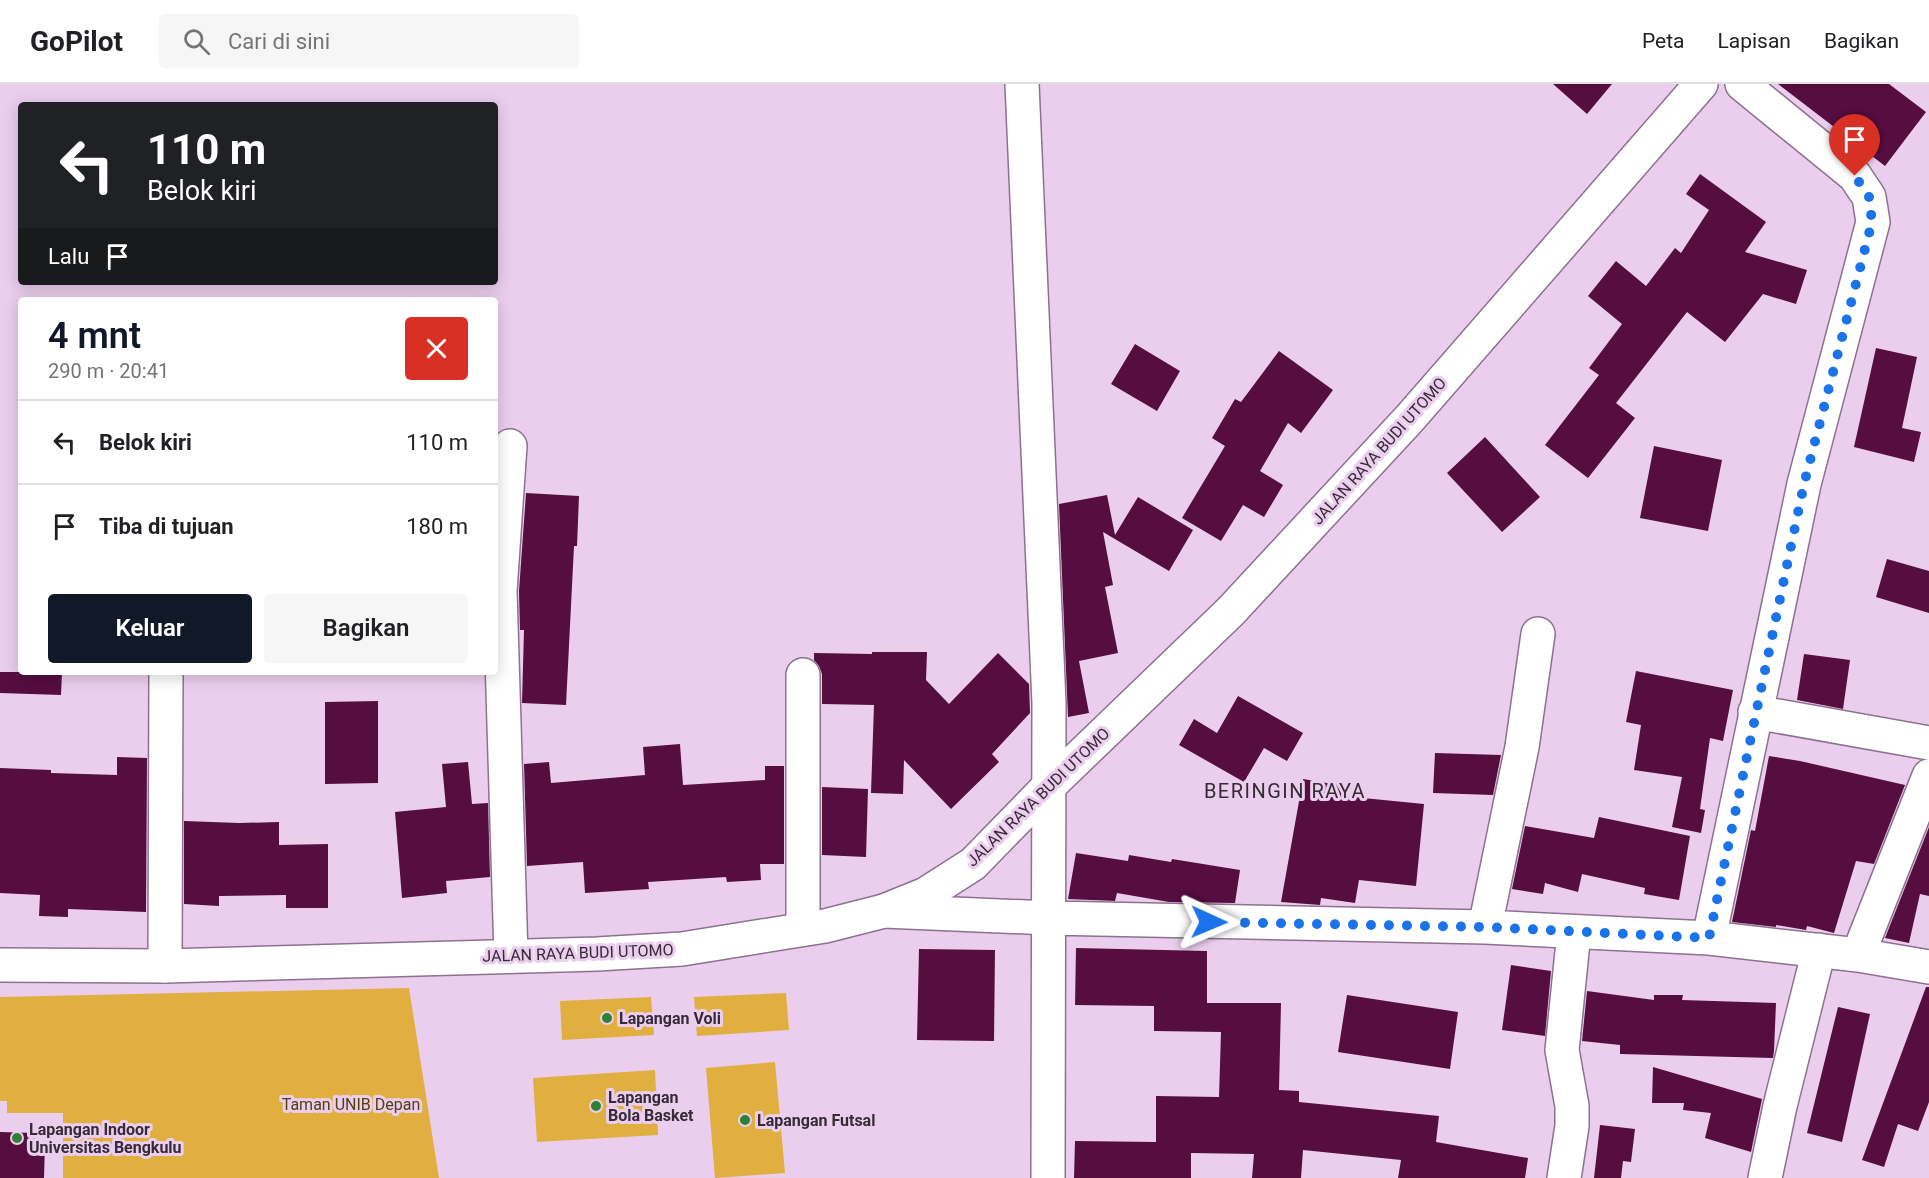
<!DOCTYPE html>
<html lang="id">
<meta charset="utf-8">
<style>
:root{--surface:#fff;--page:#f6f6f6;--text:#202124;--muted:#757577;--line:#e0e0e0;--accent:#111827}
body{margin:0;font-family:Roboto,sans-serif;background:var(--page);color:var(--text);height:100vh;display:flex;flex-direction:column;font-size:22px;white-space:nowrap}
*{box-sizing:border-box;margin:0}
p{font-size:20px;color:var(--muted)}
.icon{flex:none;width:33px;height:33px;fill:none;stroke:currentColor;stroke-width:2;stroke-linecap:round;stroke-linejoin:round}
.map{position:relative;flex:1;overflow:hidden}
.side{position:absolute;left:18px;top:213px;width:480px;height:378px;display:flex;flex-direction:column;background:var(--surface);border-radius:6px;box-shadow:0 3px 15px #0003}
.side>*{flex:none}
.top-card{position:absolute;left:18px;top:18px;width:480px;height:183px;border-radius:6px;box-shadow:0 3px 15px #0003;background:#202124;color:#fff;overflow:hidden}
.pin{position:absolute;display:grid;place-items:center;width:51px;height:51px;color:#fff;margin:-62px -26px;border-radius:50% 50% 50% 0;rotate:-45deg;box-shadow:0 0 6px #0007}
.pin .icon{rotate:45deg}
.me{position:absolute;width:66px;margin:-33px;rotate:91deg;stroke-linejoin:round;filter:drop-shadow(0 0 4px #0008)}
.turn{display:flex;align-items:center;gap:21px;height:126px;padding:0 30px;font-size:27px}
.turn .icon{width:78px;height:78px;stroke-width:2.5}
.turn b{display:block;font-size:42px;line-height:51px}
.then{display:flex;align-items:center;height:57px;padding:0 30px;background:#0003;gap:12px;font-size:22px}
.round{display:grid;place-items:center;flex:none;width:63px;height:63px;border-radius:6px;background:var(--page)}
.headline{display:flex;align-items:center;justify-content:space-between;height:102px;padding:0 30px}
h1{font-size:36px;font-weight:600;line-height:45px;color:var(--accent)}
.action{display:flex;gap:12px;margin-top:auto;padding:12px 30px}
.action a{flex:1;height:69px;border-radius:6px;background:var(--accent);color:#fff;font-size:24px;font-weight:600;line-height:69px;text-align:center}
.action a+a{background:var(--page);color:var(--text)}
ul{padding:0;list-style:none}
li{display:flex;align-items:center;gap:18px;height:84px;padding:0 30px;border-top:2px solid var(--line)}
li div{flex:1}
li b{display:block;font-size:22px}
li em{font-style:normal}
header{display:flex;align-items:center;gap:36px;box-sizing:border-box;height:84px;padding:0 30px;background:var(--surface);border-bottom:2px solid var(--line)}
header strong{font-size:28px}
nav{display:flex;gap:33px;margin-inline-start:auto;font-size:21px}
.search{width:420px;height:54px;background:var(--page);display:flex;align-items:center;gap:15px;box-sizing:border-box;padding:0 21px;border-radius:6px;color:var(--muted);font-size:22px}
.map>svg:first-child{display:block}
.green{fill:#e1af3f}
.building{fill:#560d40}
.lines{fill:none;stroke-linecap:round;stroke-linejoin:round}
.street-casing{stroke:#8c728e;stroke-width:36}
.highway-casing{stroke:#8c728e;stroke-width:36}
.street{stroke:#fff;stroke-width:33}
.highway{stroke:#fff;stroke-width:33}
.route{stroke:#1a73e8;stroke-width:10;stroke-dasharray:0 18}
.poi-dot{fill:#2d822f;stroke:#ebceee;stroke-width:2}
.labels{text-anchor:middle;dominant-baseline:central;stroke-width:6;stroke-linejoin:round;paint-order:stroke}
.street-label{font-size:16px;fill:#352a35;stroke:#ebceee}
.poi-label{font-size:16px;font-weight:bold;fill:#352a35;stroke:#ebceee;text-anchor:start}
.park-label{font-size:16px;fill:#543e0b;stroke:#ebceee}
.quarter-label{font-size:20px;letter-spacing:1.5px;fill:#352a35;stroke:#ebceee}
</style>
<header>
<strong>GoPilot</strong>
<div class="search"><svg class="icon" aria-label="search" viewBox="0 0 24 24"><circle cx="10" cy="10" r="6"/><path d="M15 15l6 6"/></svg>Cari di sini</div>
<nav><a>Peta</a><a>Lapisan</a><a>Bagikan</a></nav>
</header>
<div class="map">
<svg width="1929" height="1094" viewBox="0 0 1929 1094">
<rect width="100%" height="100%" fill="#ebceee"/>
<path class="green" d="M 409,904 L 439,1094 L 63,1094 L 63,1029 L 7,1029 L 7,1017 L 0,1017 L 0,913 Z
M 786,909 L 789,946 L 697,952 L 694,913 Z
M 651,913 L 654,951 L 562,956 L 560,917 Z
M 775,978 L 785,1089 L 715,1094 L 706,984 Z
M 655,986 L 658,1051 L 537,1058 L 533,994 Z"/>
<path class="building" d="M 1553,0 L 1612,0 L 1587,30 Z
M 1778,0 L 1889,0 L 1926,28 L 1885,82 Z
M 1700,90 L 1766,138 L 1745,168 L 1807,186 L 1796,220 L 1763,210 L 1725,258 L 1687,228 L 1616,319 L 1635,334 L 1588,394 L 1545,361 L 1599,291 L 1589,284 L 1622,240 L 1588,212 L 1616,177 L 1646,202 L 1675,164 L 1681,169 L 1709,126 L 1686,110 Z
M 1135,260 L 1180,287 L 1157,327 L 1111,300 Z
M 1876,264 L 1917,273 L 1902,344 L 1921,348 L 1914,378 L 1854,363 Z
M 1279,267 L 1333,306 L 1301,349 L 1288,339 L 1260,387 L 1283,401 L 1264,433 L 1243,421 L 1221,457 L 1182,434 L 1225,362 L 1212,354 L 1235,315 L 1241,318 Z
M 1485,353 L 1540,413 L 1502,448 L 1447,389 Z
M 1654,362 L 1722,376 L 1708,447 L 1640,434 Z
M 526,409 L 579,412 L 577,462 L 574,462 L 566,621 L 522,619 L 524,546 L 520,546 L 519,507 Z
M 1107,411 L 1115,451 L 1138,413 L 1193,446 L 1169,487 L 1103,448 L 1113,501 L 1105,503 L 1118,569 L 1079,577 L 1089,629 L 1068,633 L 1059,420 Z
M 1887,475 L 1929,487 L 1929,529 L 1876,513 Z
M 872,568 L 927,568 L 926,596 L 949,620 L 998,569 L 1029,600 L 1030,629 L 992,670 L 999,678 L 951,725 L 904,676 L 903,710 L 871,709 L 874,621 L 822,620 L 822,590 L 819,582 L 814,576 L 814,569 L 872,570 Z
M 1804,570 L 1850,576 L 1843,625 L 1797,616 Z
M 1636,587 L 1733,606 L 1723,657 L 1710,654 L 1700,725 L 1705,726 L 1701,749 L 1672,743 L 1682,693 L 1634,686 L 1641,641 L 1626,638 Z
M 0,588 L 62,588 L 61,611 L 0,609 Z
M 1238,612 L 1303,649 L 1287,677 L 1264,664 L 1244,698 L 1179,661 L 1194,635 L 1217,649 Z
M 378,617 L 378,699 L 325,700 L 325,618 Z
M 680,660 L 683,701 L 765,696 L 765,682 L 784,682 L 784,780 L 760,780 L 761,796 L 727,798 L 726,793 L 648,798 L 649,805 L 585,809 L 583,778 L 527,782 L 524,680 L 549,678 L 551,699 L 645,691 L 643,663 Z
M 1435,669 L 1501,671 L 1493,711 L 1433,709 Z
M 1769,672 L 1800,677 L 1905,701 L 1874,780 L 1856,777 L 1834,849 L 1807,842 L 1806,846 L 1776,841 L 1776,843 L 1732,838 L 1751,746 L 1755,747 Z
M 117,673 L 147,674 L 146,828 L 68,825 L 68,833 L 39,832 L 40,811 L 0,809 L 0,684 L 51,686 L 51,689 L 117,691 Z
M 468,678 L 472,720 L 488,719 L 490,793 L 446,797 L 447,809 L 402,814 L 395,728 L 446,723 L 442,680 Z
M 1303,695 L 1344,702 L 1343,712 L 1424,720 L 1416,802 L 1359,796 L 1355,819 L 1321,814 L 1320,821 L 1281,818 Z
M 822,703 L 868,705 L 866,773 L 822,771 Z
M 1599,733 L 1690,752 L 1679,816 L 1644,810 L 1645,804 L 1582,790 L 1578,808 L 1545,799 L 1543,810 L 1512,805 L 1525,742 L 1594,754 Z
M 184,737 L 239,739 L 279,738 L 279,761 L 328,760 L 328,824 L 286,824 L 286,811 L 219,812 L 219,822 L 184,820 Z
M 1929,743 L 1929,812 L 1920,810 L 1909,859 L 1885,854 Z
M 1076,769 L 1128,777 L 1129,771 L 1171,778 L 1172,775 L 1240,786 L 1235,819 L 1169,818 L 1117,809 L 1115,817 L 1068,815 Z
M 1076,864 L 1207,867 L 1207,919 L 1281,919 L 1279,1006 L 1299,1007 L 1299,1018 L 1439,1032 L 1436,1058 L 1528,1074 L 1525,1094 L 1398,1094 L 1401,1076 L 1303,1066 L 1301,1094 L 1252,1094 L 1254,1070 L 1191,1069 L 1191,1094 L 1074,1094 L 1075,1057 L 1156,1058 L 1156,1012 L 1219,1013 L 1221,948 L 1154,947 L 1154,922 L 1075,921 Z
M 919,865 L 995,866 L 994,957 L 917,956 Z
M 1511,881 L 1551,887 L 1545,952 L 1502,946 Z
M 1926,903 L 1929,903 L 1929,1018 L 1918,1047 L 1898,1040 L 1884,1083 L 1862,1076 Z
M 1587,907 L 1654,916 L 1654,911 L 1683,911 L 1682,916 L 1776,919 L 1774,967 L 1773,974 L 1620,970 L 1620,961 L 1582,957 Z
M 1347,911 L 1458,928 L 1450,985 L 1338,968 Z
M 1838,923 L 1870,930 L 1842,1058 L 1807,1049 Z
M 1653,983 L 1762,1015 L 1751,1068 L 1705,1054 L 1711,1029 L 1683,1026 L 1684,1019 L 1652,1019 Z
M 1600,1041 L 1635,1045 L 1631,1078 L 1623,1077 L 1621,1094 L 1594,1094 Z
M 0,1048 L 35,1049 L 34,1060 L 45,1060 L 44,1094 L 0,1094 Z"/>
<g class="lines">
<defs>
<path id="street" d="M 1022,0 L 1049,619 L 1048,1094
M 510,362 L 500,507 L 511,872
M 803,591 L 803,845
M 1755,628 L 1929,659
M 884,827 L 1049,834 L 1485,843 L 1709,854 L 1858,871 L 1929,883
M 1485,843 L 1522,663 L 1538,550
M 1709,854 L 1804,400 L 1873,138 L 1869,113 L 1855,92 L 1742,0
M 1858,871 L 1929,692
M 165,882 L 166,588
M 1564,1094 L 1572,1042 L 1572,1022 L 1562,966 L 1574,848
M 1765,1094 L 1780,1022 L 1819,866"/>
<path id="highway" d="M 0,881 L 165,882 L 597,870 L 682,865 L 825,842 L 884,827 L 926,810 L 973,780 L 1048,703 L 1231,527 L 1410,334 L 1701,0"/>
</defs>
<use href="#street" class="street-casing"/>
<use href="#highway" class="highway-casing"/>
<use href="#street" class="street"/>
<use href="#highway" class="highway"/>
</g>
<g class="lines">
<path class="route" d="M 1209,838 L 1485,843 L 1709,854 L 1804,400 L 1872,138 L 1869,113 L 1855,92"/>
</g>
<g class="poi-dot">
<circle cx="607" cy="934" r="6"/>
<circle cx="596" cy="1022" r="6"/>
<circle cx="745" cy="1036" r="6"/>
<circle cx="17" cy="1054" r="6"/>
</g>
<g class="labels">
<g class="street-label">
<text transform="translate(1379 367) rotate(-48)">JALAN RAYA BUDI UTOMO</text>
<text transform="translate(1038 713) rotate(-44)">JALAN RAYA BUDI UTOMO</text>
<text transform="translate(578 869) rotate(-2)">JALAN RAYA BUDI UTOMO</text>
</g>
<g class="poi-label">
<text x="619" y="934">Lapangan Voli</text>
<text x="608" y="1013">Lapangan<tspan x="608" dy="18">Bola Basket</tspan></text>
<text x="757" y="1036">Lapangan Futsal</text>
<text x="29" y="1045">Lapangan Indoor<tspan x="29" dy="18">Universitas Bengkulu</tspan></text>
</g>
<g class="park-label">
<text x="351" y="1020">Taman UNIB Depan</text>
</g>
<g class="quarter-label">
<text x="1285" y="707">BERINGIN RAYA</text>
</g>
</g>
</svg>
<div class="pin" style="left:1855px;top:92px;background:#d93025"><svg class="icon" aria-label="arrive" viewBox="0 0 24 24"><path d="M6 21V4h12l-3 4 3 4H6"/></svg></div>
<svg class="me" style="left:1209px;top:838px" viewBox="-20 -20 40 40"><path d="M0-17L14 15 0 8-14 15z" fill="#1a73e8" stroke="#fff" stroke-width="4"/></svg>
<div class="top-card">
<div class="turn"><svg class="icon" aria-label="left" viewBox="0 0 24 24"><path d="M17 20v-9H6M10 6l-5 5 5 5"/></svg><div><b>110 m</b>Belok kiri</div></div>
<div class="then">Lalu<svg class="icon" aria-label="arrive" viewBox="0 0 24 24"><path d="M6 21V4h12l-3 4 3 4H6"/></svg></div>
</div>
<section class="side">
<div class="headline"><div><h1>4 mnt</h1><p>290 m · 20:41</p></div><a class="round" style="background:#d93025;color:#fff"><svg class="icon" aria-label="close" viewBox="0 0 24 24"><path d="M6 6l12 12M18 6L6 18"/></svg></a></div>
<ul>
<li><svg class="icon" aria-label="left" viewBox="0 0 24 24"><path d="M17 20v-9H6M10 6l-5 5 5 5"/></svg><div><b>Belok kiri</b></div><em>110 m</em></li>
<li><svg class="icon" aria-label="arrive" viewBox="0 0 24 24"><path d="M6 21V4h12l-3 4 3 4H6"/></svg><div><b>Tiba di tujuan</b></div><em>180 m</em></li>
</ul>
<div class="action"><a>Keluar</a><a>Bagikan</a></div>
</section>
</div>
